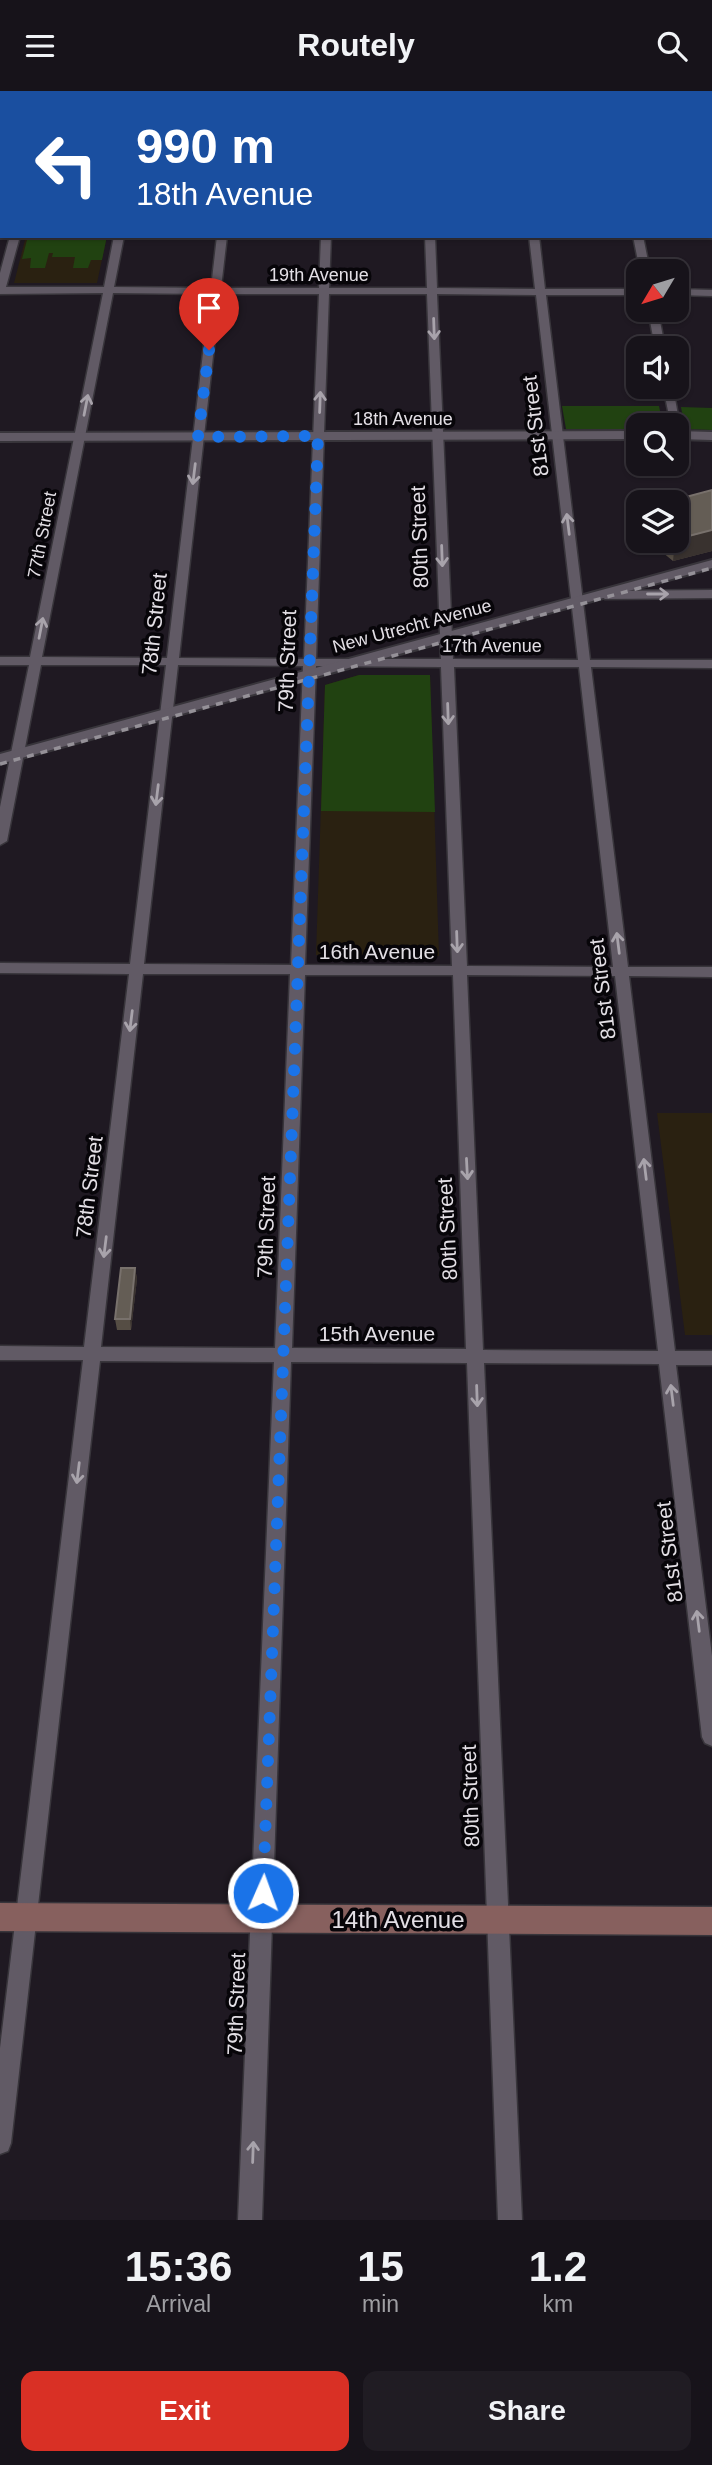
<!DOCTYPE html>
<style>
:root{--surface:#17131a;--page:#201c23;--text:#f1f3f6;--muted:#9e9ea2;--line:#363239;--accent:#d93025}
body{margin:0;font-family:Arial,sans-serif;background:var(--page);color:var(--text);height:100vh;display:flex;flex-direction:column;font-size:26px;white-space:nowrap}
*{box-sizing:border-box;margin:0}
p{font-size:23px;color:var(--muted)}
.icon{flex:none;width:38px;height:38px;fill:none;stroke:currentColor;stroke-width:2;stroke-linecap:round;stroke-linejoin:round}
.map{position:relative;height:2129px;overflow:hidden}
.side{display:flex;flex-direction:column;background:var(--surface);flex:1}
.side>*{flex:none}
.hud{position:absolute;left:0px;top:0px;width:712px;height:147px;box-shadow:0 2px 5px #0004,0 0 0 2px var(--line);background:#1a4fa0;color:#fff;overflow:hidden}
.needle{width:46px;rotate:232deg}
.fabs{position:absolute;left:626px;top:168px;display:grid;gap:14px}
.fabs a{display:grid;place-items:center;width:63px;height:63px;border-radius:14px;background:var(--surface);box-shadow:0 2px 5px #0004,0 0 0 2px var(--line);font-size:35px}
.pin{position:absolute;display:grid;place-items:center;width:60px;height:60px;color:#fff;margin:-72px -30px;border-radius:50% 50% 50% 0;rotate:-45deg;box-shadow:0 0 7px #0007}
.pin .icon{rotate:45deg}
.me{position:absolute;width:77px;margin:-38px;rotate:2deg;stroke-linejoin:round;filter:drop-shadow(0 0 5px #0008)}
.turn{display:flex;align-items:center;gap:24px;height:147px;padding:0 21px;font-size:32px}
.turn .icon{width:91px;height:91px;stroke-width:2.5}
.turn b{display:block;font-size:49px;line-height:60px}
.eta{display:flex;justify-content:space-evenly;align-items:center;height:119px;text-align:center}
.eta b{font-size:42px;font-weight:700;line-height:49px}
.action{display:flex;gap:14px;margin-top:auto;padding:14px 21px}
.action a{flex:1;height:80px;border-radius:14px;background:var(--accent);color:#fff;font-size:28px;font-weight:700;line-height:80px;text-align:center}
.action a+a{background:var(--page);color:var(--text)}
header{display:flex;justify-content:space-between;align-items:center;height:91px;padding:0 21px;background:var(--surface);font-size:32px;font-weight:700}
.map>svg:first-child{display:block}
.education{fill:#2a2111}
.green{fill:#214211}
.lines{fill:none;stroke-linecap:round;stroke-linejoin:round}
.minor-casing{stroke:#38353b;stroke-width:3}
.tertiary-casing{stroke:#38353b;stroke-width:4}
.secondary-casing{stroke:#38353b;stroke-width:3}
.minor{fill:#615a65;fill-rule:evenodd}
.tertiary{fill:#615a65;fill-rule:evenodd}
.secondary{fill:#87605e;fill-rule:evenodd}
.rail{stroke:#959198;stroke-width:3.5;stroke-dasharray:7 7;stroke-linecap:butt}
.wall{fill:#554d44}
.shaded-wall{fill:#39322f}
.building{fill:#645d55;stroke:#78716c;stroke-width:2}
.oneway{stroke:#a8a3ab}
.route{stroke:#1a73e8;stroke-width:12;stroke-dasharray:0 21.6}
.labels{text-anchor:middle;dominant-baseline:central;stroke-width:7;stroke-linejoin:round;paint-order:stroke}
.far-street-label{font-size:18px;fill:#e3dfe5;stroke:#070509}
.street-label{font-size:21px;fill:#e3dfe5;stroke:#070509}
.near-street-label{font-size:24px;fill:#e3dfe5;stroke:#070509}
</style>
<header><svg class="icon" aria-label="menu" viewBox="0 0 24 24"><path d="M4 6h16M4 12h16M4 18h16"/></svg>Routely<svg class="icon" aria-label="search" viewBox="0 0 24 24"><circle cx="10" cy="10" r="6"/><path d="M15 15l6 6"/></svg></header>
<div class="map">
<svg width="712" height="2129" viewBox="0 0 712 2129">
<rect width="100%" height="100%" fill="#1f1922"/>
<path class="education" d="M 26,145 L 107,145 L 97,192 L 14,192 Z
M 359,584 L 430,584 L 439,865 L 316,864 L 325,594 Z
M 657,1022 L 712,1022 L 712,1244 L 685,1244 Z"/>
<path class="green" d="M 28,145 L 107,145 L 102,169 L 91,169 L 88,177 L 73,177 L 75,166 L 52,166 L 53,162 L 49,162 L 45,177 L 30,177 L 31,167 L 22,168 Z
M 562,315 L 659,315 L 663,334 L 639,334 L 639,338 L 566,338 Z
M 681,316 L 712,317 L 712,339 L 685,338 Z
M 359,584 L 430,584 L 435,721 L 321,720 L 325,594 Z"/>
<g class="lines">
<defs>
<path id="minor" d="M 50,0 L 58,0 L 58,2 L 50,2 Z
M 142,0 L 150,0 L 150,2 L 142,2 Z
M 235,0 L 243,0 L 243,2 L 235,2 Z
M 328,0 L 336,0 L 336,2 L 328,2 Z
M 420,0 L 428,0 L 428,2 L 420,2 Z
M 513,0 L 521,0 L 522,2 L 514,2 Z
M 606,0 L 614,0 L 614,2 L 606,2 Z
M 698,0 L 706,0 L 707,2 L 699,2 Z
M 710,28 L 712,28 L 712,38 L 710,37 Z
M 10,145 L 20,145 L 6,196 L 104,196 L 114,145 L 124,145 L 114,196 L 211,197 L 217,145 L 227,145 L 221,197 L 319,197 L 321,145 L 331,145 L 329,197 L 427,197 L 425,145 L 435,145 L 437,197 L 535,198 L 529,145 L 539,145 L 545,198 L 639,198 L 639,204 L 546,204 L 590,569 L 712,569 L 712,577 L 591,576 L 628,876 L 712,876 L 712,886 L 629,885 L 675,1260 L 712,1260 L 712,1274 L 676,1274 L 712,1565 L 712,1655 L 705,1652 L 702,1646 L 659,1273 L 484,1272 L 522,2129 L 498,2129 L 467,1272 L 291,1271 L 262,2129 L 238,2129 L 274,1271 L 100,1270 L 11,2052 L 8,2060 L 0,2063 L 0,1957 L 83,1269 L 0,1269 L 0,1255 L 84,1256 L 129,883 L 0,882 L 0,872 L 130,873 L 166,574 L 41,574 L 7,750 L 0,754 L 0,716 L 29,574 L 0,574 L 0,566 L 30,566 L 103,202 L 0,203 L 0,182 ZM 113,202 L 210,203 L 167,567 L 42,566 ZM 220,203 L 319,203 L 304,568 L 179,567 ZM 329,203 L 427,203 L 441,568 L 316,568 ZM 437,203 L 536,204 L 578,569 L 453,568 ZM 178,574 L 303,575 L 291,874 L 144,873 ZM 316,575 L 441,576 L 452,875 L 305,874 ZM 454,576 L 579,576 L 613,876 L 467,875 ZM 143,883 L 290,883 L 275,1257 L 101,1256 ZM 305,884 L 453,884 L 466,1258 L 292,1257 ZM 467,884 L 615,885 L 658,1260 L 483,1259 Z
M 633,145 L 643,145 L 650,180 L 640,180 Z
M 677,198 L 712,199 L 712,205 L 677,204 Z
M 648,219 L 658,219 L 665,257 L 655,257 Z
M 663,296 L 673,296 L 680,336 L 671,334 Z
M 712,499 L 712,507 L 605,508 L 599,504 L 605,500 Z"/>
<path id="tertiary" d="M 0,64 L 2,64 L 2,70 L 0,70 Z
M 710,67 L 712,67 L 712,73 L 710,73 Z
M 639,340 L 639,348 L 0,350 L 0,342 Z
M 677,340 L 712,341 L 712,349 L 677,348 Z
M 712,469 L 712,477 L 0,673 L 0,663 Z"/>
<path id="secondary" d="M 0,1812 L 712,1816 L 712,1844 L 0,1840 Z"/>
</defs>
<use href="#minor" class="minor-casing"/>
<use href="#tertiary" class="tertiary-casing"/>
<use href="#secondary" class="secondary-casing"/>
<use href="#minor" class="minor"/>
<use href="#tertiary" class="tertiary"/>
<use href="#secondary" class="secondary"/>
<path class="rail" d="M 0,673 L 712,477"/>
</g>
<path class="wall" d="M 642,399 L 686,406 L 712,399 L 712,460 L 673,470 L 662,461 L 652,463 L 648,450 L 677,450 L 677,411 L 640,411 Z
M 135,1177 L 137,1188 L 131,1239 L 117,1239 L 115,1228 Z"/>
<path class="shaded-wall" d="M 712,439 L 712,460 L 673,470 L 675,450 Z
M 654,450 L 663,450 L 662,461 L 652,463 Z
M 135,1177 L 137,1188 L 131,1239 L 130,1228 Z"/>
<path class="building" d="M 673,398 L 686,406 L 712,399 L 712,439 L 677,448 L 677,411 L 645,411 L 642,399 Z
M 121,1177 L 135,1177 L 130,1228 L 115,1228 Z"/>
<defs><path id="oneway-shaft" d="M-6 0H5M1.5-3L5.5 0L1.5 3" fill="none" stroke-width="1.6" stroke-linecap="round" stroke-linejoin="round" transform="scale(1.75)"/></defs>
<g class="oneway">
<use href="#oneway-shaft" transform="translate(434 238) rotate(88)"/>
<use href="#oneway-shaft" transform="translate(320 311) rotate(-88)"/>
<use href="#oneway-shaft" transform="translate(86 314) rotate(-79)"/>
<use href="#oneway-shaft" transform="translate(194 383) rotate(97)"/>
<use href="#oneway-shaft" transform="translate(568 433) rotate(-97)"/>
<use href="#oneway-shaft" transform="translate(442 465) rotate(88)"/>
<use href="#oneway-shaft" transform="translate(658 503)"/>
<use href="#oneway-shaft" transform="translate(41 537) rotate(-79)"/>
<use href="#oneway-shaft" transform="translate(448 623) rotate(88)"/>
<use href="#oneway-shaft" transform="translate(157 704) rotate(97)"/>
<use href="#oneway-shaft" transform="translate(457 851) rotate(88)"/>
<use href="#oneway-shaft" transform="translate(618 852) rotate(-97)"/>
<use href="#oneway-shaft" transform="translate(131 930) rotate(97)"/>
<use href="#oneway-shaft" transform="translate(467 1078) rotate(87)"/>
<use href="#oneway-shaft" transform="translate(645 1078) rotate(-97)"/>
<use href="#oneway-shaft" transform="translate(105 1156) rotate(97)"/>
<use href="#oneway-shaft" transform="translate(672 1304) rotate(-97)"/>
<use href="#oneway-shaft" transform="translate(477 1305) rotate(88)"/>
<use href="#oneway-shaft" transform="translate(78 1382) rotate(97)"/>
<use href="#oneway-shaft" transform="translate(698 1530) rotate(-97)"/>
<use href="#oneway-shaft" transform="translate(253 2061) rotate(-88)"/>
</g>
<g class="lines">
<path class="route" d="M 209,259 L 198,346 L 318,345 L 263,1802"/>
</g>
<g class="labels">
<g class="far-street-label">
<text x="319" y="184">19th Avenue</text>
<text x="403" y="328">18th Avenue</text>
<text transform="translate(42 444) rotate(-79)">77th Street</text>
<text transform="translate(412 535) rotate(-15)">New Utrecht Avenue</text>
<text x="492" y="555">17th Avenue</text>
</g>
<g class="street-label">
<text transform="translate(535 335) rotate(-97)">81st Street</text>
<text transform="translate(419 446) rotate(-92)">80th Street</text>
<text transform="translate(154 533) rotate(-84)">78th Street</text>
<text transform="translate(287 570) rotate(-88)">79th Street</text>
<text x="377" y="860">16th Avenue</text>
<text transform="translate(602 898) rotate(-97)">81st Street</text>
<text transform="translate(89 1096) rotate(-83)">78th Street</text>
<text transform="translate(266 1136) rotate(-88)">79th Street</text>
<text transform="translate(447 1138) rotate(-93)">80th Street</text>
<text x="377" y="1242">15th Avenue</text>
<text transform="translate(669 1461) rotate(-97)">81st Street</text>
<text transform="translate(470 1705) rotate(-92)">80th Street</text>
<text transform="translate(236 1913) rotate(-88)">79th Street</text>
</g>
<g class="near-street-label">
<text x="398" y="1828">14th Avenue</text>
</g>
</g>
</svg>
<div class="fabs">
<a><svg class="needle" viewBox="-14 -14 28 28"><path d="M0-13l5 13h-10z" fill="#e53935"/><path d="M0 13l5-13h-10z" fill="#9e9ea2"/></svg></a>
<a><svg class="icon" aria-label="sound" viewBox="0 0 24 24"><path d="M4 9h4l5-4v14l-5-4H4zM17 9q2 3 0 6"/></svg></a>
<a><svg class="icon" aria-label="search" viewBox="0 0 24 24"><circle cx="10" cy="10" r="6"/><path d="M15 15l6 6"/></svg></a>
<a><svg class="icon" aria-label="layers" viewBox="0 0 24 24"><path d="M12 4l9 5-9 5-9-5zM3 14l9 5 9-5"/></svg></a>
</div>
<div class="pin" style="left:209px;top:259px;background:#d93025"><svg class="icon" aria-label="arrive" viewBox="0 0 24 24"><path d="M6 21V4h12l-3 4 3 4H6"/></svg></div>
<svg class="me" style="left:263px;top:1802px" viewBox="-20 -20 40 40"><circle r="17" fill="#1a73e8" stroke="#fff" stroke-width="3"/><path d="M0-11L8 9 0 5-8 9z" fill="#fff"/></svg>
<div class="hud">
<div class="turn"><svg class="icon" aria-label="left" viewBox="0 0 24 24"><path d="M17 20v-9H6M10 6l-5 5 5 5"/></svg><div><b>990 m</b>18th Avenue</div></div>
</div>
</div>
<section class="side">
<div class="eta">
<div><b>15:36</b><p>Arrival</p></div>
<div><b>15</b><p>min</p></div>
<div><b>1.2</b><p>km</p></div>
</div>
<div class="action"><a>Exit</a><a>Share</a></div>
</section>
